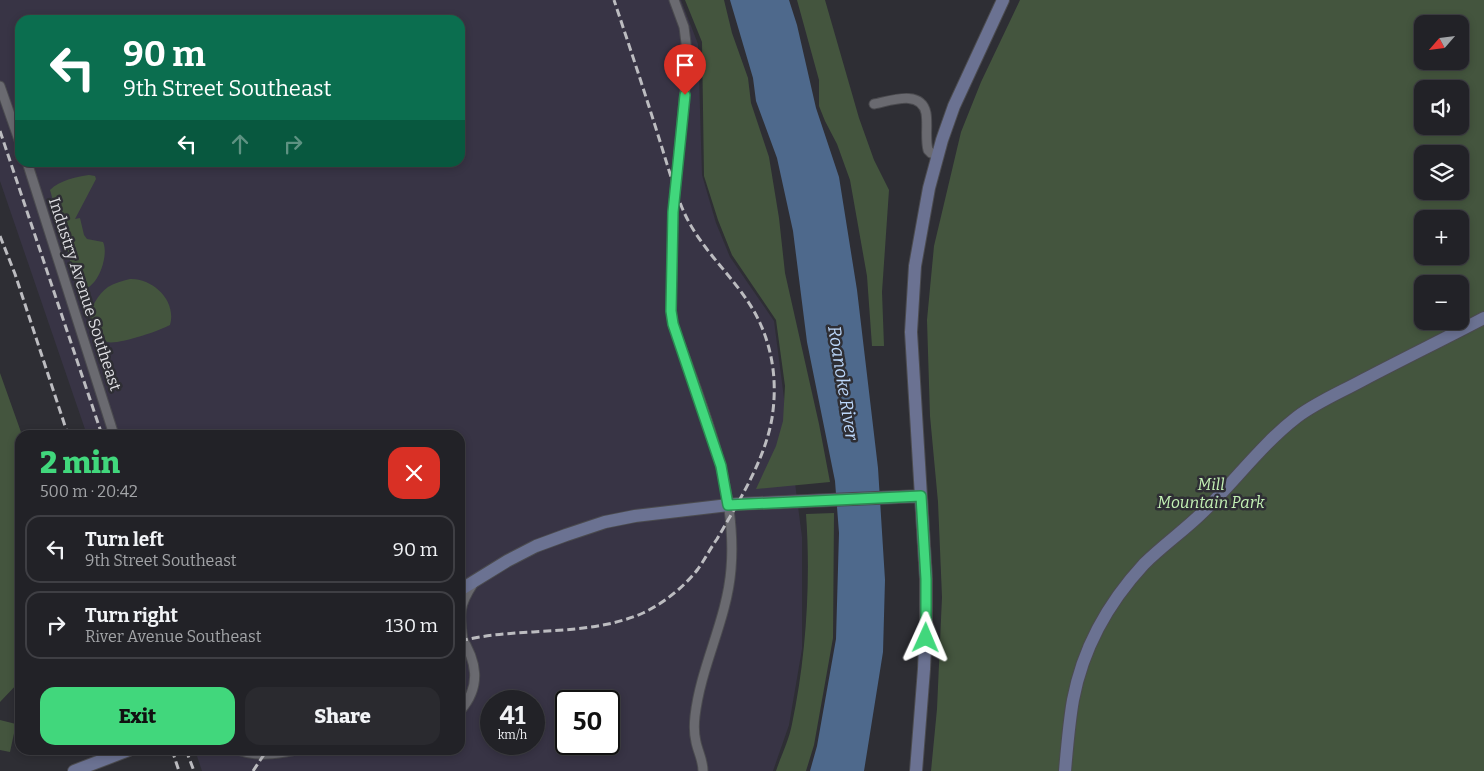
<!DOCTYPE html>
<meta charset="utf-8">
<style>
:root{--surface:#222227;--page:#2a2a2f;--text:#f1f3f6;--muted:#a2a4a7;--line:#3f3f44;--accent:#41d77c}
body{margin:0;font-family:Bitter,serif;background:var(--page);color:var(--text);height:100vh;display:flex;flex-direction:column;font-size:19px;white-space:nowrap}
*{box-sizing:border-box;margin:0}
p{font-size:16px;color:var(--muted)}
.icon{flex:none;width:28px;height:28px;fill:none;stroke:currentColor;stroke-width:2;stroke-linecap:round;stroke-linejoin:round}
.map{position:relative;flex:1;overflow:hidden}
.sheet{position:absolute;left:15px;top:430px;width:450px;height:325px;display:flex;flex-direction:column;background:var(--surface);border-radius:15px;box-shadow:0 2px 8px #0003,0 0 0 1px var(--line)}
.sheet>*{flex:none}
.banner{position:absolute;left:15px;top:15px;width:450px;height:152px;border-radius:15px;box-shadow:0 2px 8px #0003,0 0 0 1px var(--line);background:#0b6e4f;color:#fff;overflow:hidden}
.needle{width:32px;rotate:242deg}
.controls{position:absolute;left:1414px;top:15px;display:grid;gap:10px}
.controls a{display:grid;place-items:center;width:55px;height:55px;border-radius:10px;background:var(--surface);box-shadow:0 2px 8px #0003,0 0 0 1px var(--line);font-size:25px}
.speed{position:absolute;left:480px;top:690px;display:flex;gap:10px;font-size:25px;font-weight:700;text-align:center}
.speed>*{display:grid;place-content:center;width:65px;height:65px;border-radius:50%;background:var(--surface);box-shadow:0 2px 8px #0003,0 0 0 1px var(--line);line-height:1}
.speed small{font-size:12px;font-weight:400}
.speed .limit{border:2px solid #111;border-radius:8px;background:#fff;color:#111}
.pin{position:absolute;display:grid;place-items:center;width:42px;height:42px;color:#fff;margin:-51px -21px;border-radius:50% 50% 50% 0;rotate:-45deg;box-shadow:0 0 5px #0007}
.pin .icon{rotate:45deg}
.me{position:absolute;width:55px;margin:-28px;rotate:1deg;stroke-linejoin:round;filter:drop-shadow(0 0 4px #0008)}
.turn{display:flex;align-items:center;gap:18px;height:105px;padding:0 25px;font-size:22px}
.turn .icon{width:65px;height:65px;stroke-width:2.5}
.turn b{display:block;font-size:35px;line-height:42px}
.lanes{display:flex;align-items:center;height:48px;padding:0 25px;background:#0003;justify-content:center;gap:25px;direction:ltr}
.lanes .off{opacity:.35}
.round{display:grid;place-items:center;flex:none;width:52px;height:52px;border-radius:15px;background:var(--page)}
.summary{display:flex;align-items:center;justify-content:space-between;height:85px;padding:0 25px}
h1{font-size:30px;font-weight:800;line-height:38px;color:var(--accent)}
.action{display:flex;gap:10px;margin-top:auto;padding:10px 25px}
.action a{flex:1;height:58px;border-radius:15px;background:var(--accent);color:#111;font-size:20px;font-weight:800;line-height:58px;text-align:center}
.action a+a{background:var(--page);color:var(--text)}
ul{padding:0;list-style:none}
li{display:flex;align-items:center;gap:15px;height:68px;margin:0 10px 8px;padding:0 15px;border:2px solid var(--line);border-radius:15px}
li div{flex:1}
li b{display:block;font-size:19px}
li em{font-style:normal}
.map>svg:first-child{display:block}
.industrial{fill:#383445;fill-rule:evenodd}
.green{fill:#44553e;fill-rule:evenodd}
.water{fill:#4e698c}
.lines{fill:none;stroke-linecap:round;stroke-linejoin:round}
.street-casing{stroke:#4b4b4f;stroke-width:11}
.secondary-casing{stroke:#4b4b4f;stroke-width:14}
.street{stroke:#6a6a70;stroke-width:9}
.secondary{stroke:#6b7292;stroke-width:12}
.rail{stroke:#bcbcc0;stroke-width:3;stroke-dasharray:8 4;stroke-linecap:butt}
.route-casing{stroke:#2a8c51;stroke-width:12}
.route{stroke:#41d77c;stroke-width:9}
.labels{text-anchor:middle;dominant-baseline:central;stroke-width:5;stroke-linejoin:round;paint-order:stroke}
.street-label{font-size:16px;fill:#dfdfe3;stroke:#2e2e34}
.park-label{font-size:16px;font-style:italic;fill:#c4f2b5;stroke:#2e2e34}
.water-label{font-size:18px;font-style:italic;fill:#bcd7fa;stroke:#2e2e34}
</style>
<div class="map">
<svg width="1484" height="771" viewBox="0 0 1484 771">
<rect width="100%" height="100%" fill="#2e2e34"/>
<path class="industrial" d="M 0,0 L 681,0 L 698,44 L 702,175 L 716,223 L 730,257 L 774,321 L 802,537 L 802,649 L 789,725 L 773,771 L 202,771 L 195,750 L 460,750 L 460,435 L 87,435 L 0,181 ZM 20,20 L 460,20 L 460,162 L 20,162 ZM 491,701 L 534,701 L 534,744 L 491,744 ZM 566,701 L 609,701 L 609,744 L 566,744 Z"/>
<path class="green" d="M 685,0 L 724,0 L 732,33 L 748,78 L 751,103 L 769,157 L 779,218 L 785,273 L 819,424 L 830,482 L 756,489 L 776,446 L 783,421 L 785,386 L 776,320 L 732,255 L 718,220 L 704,176 L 702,42 Z
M 797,0 L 825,0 L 859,118 L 874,160 L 889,190 L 882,292 L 884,346 L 872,346 L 867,276 L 850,180 L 837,144 L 825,121 L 819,106 L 819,80 Z
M 1020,0 L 1484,0 L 1484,771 L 931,771 L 937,709 L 942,597 L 938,502 L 930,416 L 927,320 L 934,246 L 961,132 L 981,82 ZM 1422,24 L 1460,24 L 1460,61 L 1422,61 ZM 1422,89 L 1460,89 L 1460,126 L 1422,126 ZM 1422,154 L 1460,154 L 1460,191 L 1422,191 ZM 1422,219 L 1460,219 L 1460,256 L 1422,256 ZM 1422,284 L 1460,284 L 1460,321 L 1422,321 Z
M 89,175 L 95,176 L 96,179 L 75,219 L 80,218 L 84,235 L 87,239 L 103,242 C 109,254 99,286 84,289 L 78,286 L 75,278 L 50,190 C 60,180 76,177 89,175 Z
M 130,279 C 153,278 177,301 170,325 C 159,331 118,345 107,342 C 79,333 90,300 108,287 C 115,283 122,281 130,279 Z
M 0,373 L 22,435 L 20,435 L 20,681 L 0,702 Z
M 834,513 L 833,638 L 814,745 L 806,771 L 776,771 C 781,756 789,740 792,724 C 806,658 811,582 806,514 Z
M 0,720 L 16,724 L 10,752 L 0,750 Z"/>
<path class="water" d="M 730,0 L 789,0 L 797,25 L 816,108 L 839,177 L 857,290 L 878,468 L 885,580 L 883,652 L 864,771 L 810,771 L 817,746 L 836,639 L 839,533 L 835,481 L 807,342 L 793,231 L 777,158 L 756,101 L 753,78 Z"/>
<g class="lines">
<defs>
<path id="street" d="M 674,0 L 684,27 L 688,59 L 673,212 L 671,311 L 673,324 C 700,401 738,486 731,569 C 727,620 701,665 695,716 C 694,725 694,734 696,742 C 698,752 703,760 703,771
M 0,86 L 20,143
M 874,104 C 890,101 921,89 926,113 C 928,125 925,138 928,150 L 931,153 L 937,155
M 27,162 L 114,435
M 460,635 C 477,661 482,686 460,711
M 463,640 C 459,614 459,605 473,584
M 238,750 C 258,757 275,754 296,750"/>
<path id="secondary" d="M 460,590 L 507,561 L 536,546 L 566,535 L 605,522 L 635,516 L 737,504 L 921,496
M 74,771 L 129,750
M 916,771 L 924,669 L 926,622 L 926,579 L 911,332 L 915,266 L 929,188 L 942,140 L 954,106 L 1003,0
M 1065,771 C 1067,747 1069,723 1073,700 C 1083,647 1108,603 1144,564 C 1163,545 1185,530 1204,511 C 1235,481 1262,444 1297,417 C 1317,402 1341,392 1363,380 C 1403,359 1444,339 1484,318"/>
</defs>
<use href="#street" class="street-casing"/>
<use href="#secondary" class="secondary-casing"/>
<use href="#street" class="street"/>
<use href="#secondary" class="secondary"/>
<path class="rail" d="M 0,131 L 102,435
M 0,236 L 15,274 L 68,435
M 460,641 C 520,626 586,638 643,613 C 664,603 684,587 698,569 C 705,559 710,549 717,539 C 738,503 765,460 772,418 C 777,386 774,354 760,323 C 741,281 702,254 683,210 C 673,186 666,160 658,135 C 644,90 629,45 614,0
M 172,750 L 179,771
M 186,750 L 194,771
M 253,771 L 267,750"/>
</g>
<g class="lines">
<defs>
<path id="route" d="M 685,95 L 673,212 L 671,311 L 673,324 L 721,466 L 728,505 L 921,496 L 926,579 L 926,638"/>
</defs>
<use href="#route" class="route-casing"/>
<use href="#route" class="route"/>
</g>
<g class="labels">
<g class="street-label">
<text transform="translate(85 294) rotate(72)">Industry Avenue Southeast</text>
</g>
<g class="park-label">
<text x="1211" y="484">Mill<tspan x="1211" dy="18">Mountain Park</tspan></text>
</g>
<g class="water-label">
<text transform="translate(843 383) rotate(81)">Roanoke River</text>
</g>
</g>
</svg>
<div class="controls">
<a><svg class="needle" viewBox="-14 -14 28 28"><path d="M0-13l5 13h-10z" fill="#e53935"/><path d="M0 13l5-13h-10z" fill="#a2a4a7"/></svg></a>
<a><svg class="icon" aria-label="sound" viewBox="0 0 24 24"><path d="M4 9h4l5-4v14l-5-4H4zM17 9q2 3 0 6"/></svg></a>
<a><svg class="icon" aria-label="layers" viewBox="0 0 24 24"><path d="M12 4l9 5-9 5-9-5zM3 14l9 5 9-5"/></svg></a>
<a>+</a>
<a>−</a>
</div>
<div class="speed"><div>41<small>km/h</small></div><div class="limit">50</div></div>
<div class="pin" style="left:685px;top:95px;background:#d93025"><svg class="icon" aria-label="arrive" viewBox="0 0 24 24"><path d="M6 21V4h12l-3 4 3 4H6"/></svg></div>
<svg class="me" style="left:926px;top:638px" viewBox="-20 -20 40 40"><path d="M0-17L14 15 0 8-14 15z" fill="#41d77c" stroke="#fff" stroke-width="4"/></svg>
<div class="banner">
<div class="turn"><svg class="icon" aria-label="left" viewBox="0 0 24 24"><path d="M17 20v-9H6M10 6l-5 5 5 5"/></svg><div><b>90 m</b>9th Street Southeast</div></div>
<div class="lanes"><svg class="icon" aria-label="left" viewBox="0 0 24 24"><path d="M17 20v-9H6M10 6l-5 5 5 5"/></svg><svg class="icon off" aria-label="ahead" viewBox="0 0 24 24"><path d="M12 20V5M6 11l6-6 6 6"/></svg><svg class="icon off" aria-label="right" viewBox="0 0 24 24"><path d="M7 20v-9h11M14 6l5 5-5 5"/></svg></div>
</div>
<section class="sheet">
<div class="summary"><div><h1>2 min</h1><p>500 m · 20:42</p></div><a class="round" style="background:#d93025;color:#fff"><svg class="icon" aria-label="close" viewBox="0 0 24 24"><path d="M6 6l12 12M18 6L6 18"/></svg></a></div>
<ul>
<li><svg class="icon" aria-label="left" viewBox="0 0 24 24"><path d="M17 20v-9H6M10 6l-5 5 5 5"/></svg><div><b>Turn left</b><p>9th Street Southeast</p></div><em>90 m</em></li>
<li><svg class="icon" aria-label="right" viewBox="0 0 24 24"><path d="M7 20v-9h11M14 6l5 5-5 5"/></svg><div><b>Turn right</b><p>River Avenue Southeast</p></div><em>130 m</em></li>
</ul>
<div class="action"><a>Exit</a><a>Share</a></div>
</section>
</div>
